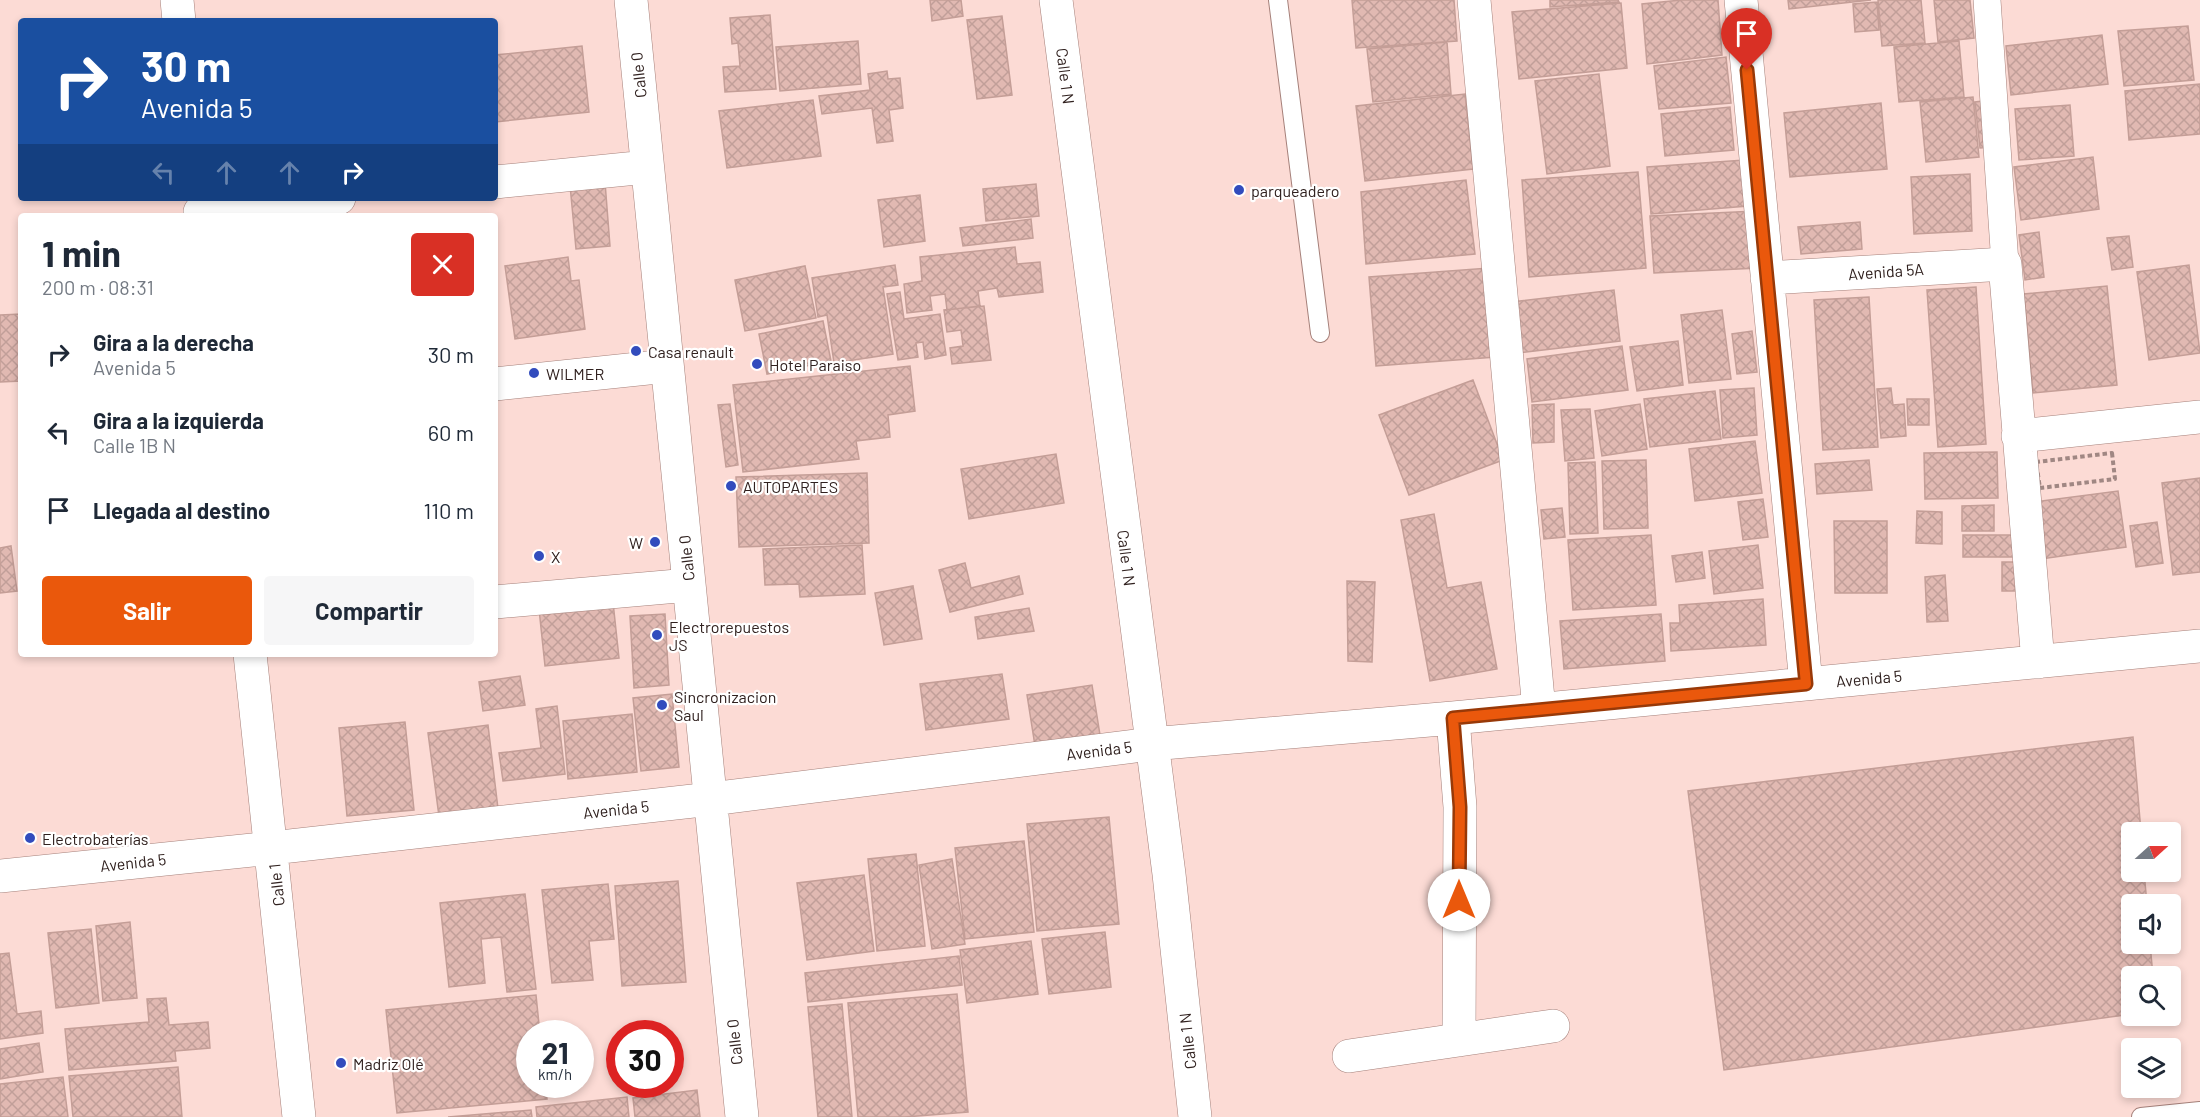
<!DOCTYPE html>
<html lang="es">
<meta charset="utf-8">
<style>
:root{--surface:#fff;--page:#f6f6f7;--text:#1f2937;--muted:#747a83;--accent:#ea580c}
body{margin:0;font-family:Barlow,sans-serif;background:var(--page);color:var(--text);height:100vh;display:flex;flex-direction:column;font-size:22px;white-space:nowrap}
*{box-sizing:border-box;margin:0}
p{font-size:20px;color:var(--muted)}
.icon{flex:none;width:33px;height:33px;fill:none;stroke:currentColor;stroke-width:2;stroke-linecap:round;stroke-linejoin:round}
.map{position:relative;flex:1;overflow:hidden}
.drawer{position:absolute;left:18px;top:213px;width:480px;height:444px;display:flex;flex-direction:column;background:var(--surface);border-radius:6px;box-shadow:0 3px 9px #0003}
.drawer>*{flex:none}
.banner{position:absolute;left:18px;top:18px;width:480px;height:183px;border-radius:6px;box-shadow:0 3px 9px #0003;background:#1a4fa0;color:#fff;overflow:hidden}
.needle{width:39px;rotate:69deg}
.tools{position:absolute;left:2121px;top:822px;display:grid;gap:12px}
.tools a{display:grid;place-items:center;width:60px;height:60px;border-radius:6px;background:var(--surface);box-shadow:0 3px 9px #0003;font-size:30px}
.speed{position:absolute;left:516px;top:1020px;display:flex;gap:12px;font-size:30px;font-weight:700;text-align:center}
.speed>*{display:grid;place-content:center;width:78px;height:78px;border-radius:50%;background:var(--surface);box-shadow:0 3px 9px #0003;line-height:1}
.speed small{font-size:15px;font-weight:400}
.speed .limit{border:9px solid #d22;background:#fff;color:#111}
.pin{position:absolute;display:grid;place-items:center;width:51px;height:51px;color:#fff;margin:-62px -26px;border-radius:50% 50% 50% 0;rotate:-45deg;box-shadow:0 0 6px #0007}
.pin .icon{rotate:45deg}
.me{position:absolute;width:66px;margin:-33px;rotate:0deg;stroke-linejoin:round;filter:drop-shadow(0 0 4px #0008)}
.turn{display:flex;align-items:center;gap:21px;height:126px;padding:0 24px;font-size:27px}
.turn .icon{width:78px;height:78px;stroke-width:2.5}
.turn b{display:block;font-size:42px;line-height:51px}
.lanes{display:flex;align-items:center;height:57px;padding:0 24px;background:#0003;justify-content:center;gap:30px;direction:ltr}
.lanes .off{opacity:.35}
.round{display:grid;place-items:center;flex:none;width:63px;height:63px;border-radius:6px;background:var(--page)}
.head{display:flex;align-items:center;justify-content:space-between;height:102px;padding:0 24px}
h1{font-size:36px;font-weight:700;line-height:45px}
.cta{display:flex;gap:12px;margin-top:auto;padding:12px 24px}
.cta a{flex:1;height:69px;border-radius:6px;background:var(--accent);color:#fff;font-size:24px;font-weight:700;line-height:69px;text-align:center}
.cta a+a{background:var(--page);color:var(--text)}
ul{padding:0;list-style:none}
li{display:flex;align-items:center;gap:18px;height:78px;padding:0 24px}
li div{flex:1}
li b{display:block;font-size:22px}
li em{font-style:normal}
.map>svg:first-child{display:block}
.building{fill:url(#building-cross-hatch);stroke:#c49e97;stroke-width:1.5}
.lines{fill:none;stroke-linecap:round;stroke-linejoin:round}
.service-casing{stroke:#a5807a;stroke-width:20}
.pedestrian-casing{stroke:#a5807a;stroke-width:28}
.minor-casing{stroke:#a5807a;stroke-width:34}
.path{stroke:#a08783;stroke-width:4;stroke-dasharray:4.5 3;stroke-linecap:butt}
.service{stroke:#fff;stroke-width:18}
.pedestrian{stroke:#fff;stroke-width:27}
.minor{stroke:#fff;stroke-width:33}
.route-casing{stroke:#983908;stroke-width:15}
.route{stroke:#ea580c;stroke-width:10}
.poi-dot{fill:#324cbd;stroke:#fff;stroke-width:2}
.labels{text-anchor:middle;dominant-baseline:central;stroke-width:4.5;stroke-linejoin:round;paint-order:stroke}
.street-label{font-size:16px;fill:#30211f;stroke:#fff}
.poi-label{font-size:16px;fill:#30211f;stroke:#fff;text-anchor:start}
</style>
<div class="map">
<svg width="2200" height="1117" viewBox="0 0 2200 1117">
<defs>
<pattern id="building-cross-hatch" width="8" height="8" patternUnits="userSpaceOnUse" patternTransform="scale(1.5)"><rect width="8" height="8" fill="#e1b9b2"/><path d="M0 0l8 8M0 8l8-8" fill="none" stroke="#c19f99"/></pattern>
</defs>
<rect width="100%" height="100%" fill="#fcdbd5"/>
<path class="building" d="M 930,0 L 961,0 L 963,16 L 932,21 Z
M 1352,0 L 1454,0 L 1457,41 L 1356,48 Z
M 1550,0 L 1618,0 L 1619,2 L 1550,7 Z
M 1681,0 L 1718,0 L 1722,55 L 1647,64 L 1642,4 Z
M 1788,0 L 1871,0 L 1789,9 Z
M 1878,0 L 1921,0 L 1925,43 L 1882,46 Z
M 1934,0 L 1970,0 L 1974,38 L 1938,42 Z
M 1877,2 L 1879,30 L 1855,32 L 1853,4 Z
M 1621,3 L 1627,68 L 1519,79 L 1512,12 Z
M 770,15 L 776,89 L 725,92 L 723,67 L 740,66 L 738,43 L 732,44 L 730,18 Z
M 1002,16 L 1012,95 L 977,99 L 967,20 Z
M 2188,26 L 2194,80 L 2124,86 L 2118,31 Z
M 2102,35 L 2108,84 L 2011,95 L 2006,46 Z
M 858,41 L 861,84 L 780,91 L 776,47 Z
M 1959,41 L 1964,97 L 1899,102 L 1894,47 Z
M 1447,42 L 1451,94 L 1373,102 L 1367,49 Z
M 582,46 L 589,112 L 495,122 L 495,55 Z
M 1726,57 L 1731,103 L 1659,109 L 1654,66 Z
M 887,71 L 888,79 L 900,78 L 903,108 L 889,110 L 893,141 L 877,143 L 872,108 L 822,114 L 819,96 L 870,90 L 868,74 Z
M 1599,74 L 1610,166 L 1547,174 L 1535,81 Z
M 2200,84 L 2200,134 L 2129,140 L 2125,91 Z
M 1465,94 L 1473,169 L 1365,181 L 1356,106 Z
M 1973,97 L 1979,157 L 1926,162 L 1920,102 Z
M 813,100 L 821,156 L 727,168 L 719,111 Z
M 1991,100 L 1995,147 L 1980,148 L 1975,102 Z
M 1881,103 L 1887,169 L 1790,177 L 1784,113 Z
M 2070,105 L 2074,156 L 2019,160 L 2015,109 Z
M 1730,107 L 1734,150 L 1665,156 L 1661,114 Z
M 2093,157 L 2099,209 L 2021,220 L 2014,167 Z
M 1744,160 L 1748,206 L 1651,214 L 1647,167 Z
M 1638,172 L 1646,268 L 1529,277 L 1522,180 Z
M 1970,174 L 1972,231 L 1914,234 L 1911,177 Z
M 1466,180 L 1475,254 L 1366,264 L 1361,192 Z
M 605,182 L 610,246 L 576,249 L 570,185 Z
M 1036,184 L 1039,216 L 986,221 L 983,189 Z
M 920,195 L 925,241 L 884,247 L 878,200 Z
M 1756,211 L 1759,268 L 1654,273 L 1650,216 Z
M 1031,219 L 1033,238 L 963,246 L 960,228 Z
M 1860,222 L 1862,249 L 1801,254 L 1798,227 Z
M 2039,232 L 2044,277 L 2025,280 L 2019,235 Z
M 2129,236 L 2133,267 L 2112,270 L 2107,238 Z
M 1015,247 L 1017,264 L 1040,262 L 1043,292 L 999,297 L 997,288 L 978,291 L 980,306 L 947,310 L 945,294 L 930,296 L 932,310 L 907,313 L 904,284 L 922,281 L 920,257 Z
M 568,257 L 571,281 L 579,280 L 585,329 L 515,339 L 505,266 Z
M 895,265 L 898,285 L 883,287 L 893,354 L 834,363 L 827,315 L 818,317 L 812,278 Z
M 2189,265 L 2200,353 L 2149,360 L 2137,272 Z
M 805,266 L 816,318 L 745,331 L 735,280 Z
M 1489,268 L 1496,357 L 1376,366 L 1369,277 Z
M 2107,286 L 2117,385 L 2033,393 L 2024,294 Z
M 1976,287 L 1986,444 L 1938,447 L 1927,290 Z
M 1614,290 L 1620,341 L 1518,353 L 1512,302 Z
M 900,292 L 904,319 L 940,314 L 946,355 L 925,359 L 923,342 L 916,343 L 918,357 L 898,360 L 887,294 Z
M 1869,297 L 1878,447 L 1823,450 L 1814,300 Z
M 984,306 L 991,360 L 952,364 L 950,348 L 963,346 L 961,330 L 947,332 L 944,310 Z
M 1722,310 L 1731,379 L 1689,383 L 1681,315 Z
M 21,314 L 21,381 L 0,382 L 0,315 Z
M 823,321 L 831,361 L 767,374 L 759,334 Z
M 1752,331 L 1757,372 L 1737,374 L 1732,334 Z
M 1678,341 L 1683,385 L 1637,391 L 1630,347 Z
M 1622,346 L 1628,390 L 1532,402 L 1527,359 Z
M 910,366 L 915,411 L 888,415 L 890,437 L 856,441 L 859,459 L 743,472 L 733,385 Z
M 1473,380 L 1503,460 L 1409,495 L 1379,415 Z
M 1754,388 L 1757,435 L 1723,438 L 1720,390 Z
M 1891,388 L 1893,405 L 1904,404 L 1906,436 L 1881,438 L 1877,389 Z
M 1715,391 L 1721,439 L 1650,447 L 1644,399 Z
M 1907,399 L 1929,399 L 1929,425 L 1908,425 Z
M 730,404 L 738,465 L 726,467 L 718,405 Z
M 1554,404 L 1554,442 L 1533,443 L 1532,405 Z
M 1640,404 L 1647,449 L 1602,456 L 1595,411 Z
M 1590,409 L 1594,458 L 1565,461 L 1561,410 Z
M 1755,441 L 1762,493 L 1695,501 L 1689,449 Z
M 1997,452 L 1998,498 L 1925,499 L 1924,453 Z
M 1056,454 L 1064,503 L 969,519 L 961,469 Z
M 1646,460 L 1648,528 L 1604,529 L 1602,461 Z
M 1869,460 L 1872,490 L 1817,494 L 1815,464 Z
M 1595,462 L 1598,533 L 1570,534 L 1568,463 Z
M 867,473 L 869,543 L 739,547 L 736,477 Z
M 2200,478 L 2200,572 L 2173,575 L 2162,483 Z
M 2118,491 L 2126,547 L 2034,560 L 2026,503 Z
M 1763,499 L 1768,537 L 1743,540 L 1738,502 Z
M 1994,505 L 1994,531 L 1962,531 L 1962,506 Z
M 1562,508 L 1565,537 L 1544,539 L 1541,510 Z
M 1917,511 L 1942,512 L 1942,544 L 1916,543 Z
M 1434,514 L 1447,588 L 1481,582 L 1497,669 L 1430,681 L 1401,520 Z
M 1834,521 L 1887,521 L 1887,593 L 1835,593 Z
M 2157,522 L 2163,563 L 2136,567 L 2130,526 Z
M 1651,535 L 1656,605 L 1573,610 L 1568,540 Z
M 1963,535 L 2014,535 L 2015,557 L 1963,557 Z
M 862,545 L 865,594 L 800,597 L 799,584 L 765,585 L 763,549 Z
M 1758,545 L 1763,588 L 1714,594 L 1709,551 Z
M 11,546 L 17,591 L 0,593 L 0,548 Z
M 1702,552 L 1705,578 L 1676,582 L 1672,556 Z
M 2002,562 L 2015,562 L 2016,591 L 2002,591 Z
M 965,563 L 971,588 L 1019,576 L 1023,594 L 950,612 L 939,570 Z
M 1945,575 L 1948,621 L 1927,622 L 1925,577 Z
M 1347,581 L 1375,582 L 1372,662 L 1348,661 Z
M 913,586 L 922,639 L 884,645 L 875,593 Z
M 1763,599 L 1766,645 L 1671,651 L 1670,623 L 1680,623 L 1679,605 Z
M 613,602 L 619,658 L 545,666 L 539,609 Z
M 1029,608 L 1034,631 L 978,639 L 975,617 Z
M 665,614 L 669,685 L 634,688 L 630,616 Z
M 1661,614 L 1665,661 L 1564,669 L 1560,621 Z
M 1002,674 L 1009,719 L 926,730 L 920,684 Z
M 520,676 L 525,705 L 483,711 L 479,682 Z
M 1092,685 L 1100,735 L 1035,746 L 1027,695 Z
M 672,694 L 679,767 L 641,771 L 633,698 Z
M 557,706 L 565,774 L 503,781 L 499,753 L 541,748 L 536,709 Z
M 632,714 L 637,772 L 568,779 L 563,721 Z
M 405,722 L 414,810 L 347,816 L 339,728 Z
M 488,725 L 499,817 L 440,824 L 428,733 Z
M 2133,737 L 2141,832 L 2132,832 L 2132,872 L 2144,872 L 2147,904 L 2132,904 L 2132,944 L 2150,944 L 2153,976 L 2132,976 L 2132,1014 L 1724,1070 L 1688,791 Z
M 1109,817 L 1119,924 L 1037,931 L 1027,824 Z
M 1024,841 L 1034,932 L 965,939 L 955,848 Z
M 916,854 L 925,946 L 877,951 L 868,859 Z
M 952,859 L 965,944 L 932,949 L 919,865 Z
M 864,875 L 874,951 L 807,960 L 797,883 Z
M 678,881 L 686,982 L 622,986 L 615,886 Z
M 608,884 L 614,939 L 589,941 L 593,980 L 552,983 L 542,890 Z
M 525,894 L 536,989 L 507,992 L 501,937 L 481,939 L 485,983 L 449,987 L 440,903 Z
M 130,922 L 137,998 L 103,1001 L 96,926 Z
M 91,929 L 99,1003 L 56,1008 L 48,933 Z
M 1105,932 L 1111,987 L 1049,994 L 1042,939 Z
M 1031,941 L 1038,994 L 967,1003 L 960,950 Z
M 9,953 L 17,1014 L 41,1011 L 43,1033 L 0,1039 L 0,954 Z
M 959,956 L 962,985 L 808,1002 L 805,973 Z
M 957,994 L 968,1112 L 905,1117 L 858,1117 L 848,1003 Z
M 536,995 L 540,1034 L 530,1034 L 530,1084 L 545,1084 L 547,1099 L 397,1113 L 386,1010 Z
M 166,998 L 169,1025 L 208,1022 L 210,1048 L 175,1051 L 176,1061 L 69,1070 L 65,1029 L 149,1022 L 147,999 Z
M 842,1004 L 852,1117 L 818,1117 L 808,1007 Z
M 39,1043 L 43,1072 L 0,1079 L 0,1049 Z
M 178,1067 L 182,1117 L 73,1117 L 69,1076 Z
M 63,1077 L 68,1117 L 0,1117 L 0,1084 Z
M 697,1090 L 700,1117 L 635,1117 L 633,1098 Z
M 627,1097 L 629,1117 L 537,1117 L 536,1107 Z
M 531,1110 L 532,1117 L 448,1117 Z"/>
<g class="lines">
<defs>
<path id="service" d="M 1278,0 L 1320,333
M 2141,1117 L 2200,1111"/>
<path id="pedestrian" d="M 1987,0 L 2005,264"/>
<path id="minor" d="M 177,0 L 179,21
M 631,0 L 742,1117
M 1056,0 L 1169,874 L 1195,1117
M 1474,0 L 1539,710
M 1741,0 L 1806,684
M 495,182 L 647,167
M 200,212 L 339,198
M 1767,278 L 2005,264 L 2038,662
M 495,384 L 667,366
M 2018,436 L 2200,417
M 495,602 L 689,585
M 250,654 L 299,1117
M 1453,718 L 1460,807 L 1459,1040
M 0,876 L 272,848 L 711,799 L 1151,744 L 1453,718 L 2200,646
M 1349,1056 L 1553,1026"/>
</defs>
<use href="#service" class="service-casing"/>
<use href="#pedestrian" class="pedestrian-casing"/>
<use href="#minor" class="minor-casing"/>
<path class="path" d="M 2112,453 L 2115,479 L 2040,488 L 2036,462 Z"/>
<use href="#service" class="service"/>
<use href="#pedestrian" class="pedestrian"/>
<use href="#minor" class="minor"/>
</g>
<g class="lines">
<defs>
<path id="route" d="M 1459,900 L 1460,807 L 1453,718 L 1806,684 L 1747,70"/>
</defs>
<use href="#route" class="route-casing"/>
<use href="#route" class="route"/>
</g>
<g class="poi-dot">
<circle cx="1239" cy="190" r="6"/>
<circle cx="636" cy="351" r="6"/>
<circle cx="757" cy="364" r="6"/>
<circle cx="534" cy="373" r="6"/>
<circle cx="731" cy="486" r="6"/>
<circle cx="655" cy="542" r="6"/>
<circle cx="539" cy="556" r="6"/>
<circle cx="657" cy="635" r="6"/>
<circle cx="662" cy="705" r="6"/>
<circle cx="30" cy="838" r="6"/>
<circle cx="341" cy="1063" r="6"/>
</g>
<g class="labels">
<g class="street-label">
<text transform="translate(638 75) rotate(-96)">Calle 0</text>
<text transform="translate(1066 76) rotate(83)">Calle 1 N</text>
<text transform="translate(1886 271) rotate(-4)">Avenida 5A</text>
<text transform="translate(686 558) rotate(-96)">Calle 0</text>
<text transform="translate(1127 558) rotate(83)">Calle 1 N</text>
<text transform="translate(1869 678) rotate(-5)">Avenida 5</text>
<text transform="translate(1099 750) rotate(-7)">Avenida 5</text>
<text transform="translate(616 809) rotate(-6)">Avenida 5</text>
<text transform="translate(133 862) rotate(-6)">Avenida 5</text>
<text transform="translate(276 885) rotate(-96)">Calle 1</text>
<text transform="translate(1187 1041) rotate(-96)">Calle 1 N</text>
<text transform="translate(734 1042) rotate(-96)">Calle 0</text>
</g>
<g class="poi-label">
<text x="1251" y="190">parqueadero</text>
<text x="648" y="351">Casa renault</text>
<text x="769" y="364">Hotel Paraiso</text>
<text x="546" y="373">WILMER</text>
<text x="743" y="486">AUTOPARTES</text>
<text x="643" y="542" text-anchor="end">W</text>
<text x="551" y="556">X</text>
<text x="669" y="626">Electrorepuestos<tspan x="669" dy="18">JS</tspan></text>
<text x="674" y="696">Sincronizacion<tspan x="674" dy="18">Saul</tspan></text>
<text x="42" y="838">Electrobaterías</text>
<text x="353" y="1063">Madriz Olé</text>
</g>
</g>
</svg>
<div class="tools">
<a><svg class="needle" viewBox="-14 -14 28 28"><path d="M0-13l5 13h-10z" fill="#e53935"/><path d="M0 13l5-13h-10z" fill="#747a83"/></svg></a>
<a><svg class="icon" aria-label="sound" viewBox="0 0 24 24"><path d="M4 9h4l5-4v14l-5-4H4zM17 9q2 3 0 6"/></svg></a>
<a><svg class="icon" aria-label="search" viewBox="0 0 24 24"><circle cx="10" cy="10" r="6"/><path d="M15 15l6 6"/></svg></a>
<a><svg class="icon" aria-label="layers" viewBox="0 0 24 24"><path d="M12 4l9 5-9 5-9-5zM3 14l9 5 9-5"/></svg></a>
</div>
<div class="speed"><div>21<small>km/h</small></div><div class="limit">30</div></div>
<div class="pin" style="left:1747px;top:70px;background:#d93025"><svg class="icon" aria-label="arrive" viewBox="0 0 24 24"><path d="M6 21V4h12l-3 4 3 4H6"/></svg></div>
<svg class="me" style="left:1459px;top:900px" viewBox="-20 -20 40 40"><circle r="19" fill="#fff"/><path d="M0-13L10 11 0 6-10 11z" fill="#ea580c"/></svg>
<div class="banner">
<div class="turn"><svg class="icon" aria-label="right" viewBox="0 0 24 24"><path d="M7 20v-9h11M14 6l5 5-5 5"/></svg><div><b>30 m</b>Avenida 5</div></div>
<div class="lanes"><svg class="icon off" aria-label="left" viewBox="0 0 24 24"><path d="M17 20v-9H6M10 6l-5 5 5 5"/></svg><svg class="icon off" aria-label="ahead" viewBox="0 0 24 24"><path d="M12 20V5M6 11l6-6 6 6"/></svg><svg class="icon off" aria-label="ahead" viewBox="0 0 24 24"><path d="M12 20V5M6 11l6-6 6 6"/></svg><svg class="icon" aria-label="right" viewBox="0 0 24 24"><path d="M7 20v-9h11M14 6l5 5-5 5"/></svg></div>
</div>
<section class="drawer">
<div class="head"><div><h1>1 min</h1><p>200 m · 08:31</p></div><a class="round" style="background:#d93025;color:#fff"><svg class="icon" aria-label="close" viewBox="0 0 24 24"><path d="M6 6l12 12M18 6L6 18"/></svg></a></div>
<ul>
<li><svg class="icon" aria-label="right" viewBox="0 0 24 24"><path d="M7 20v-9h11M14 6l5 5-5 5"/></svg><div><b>Gira a la derecha</b><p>Avenida 5</p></div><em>30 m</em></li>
<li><svg class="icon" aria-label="left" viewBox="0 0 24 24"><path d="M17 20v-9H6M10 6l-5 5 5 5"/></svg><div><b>Gira a la izquierda</b><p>Calle 1B N</p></div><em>60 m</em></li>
<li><svg class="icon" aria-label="arrive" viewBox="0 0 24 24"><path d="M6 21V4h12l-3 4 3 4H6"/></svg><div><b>Llegada al destino</b></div><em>110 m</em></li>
</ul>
<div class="cta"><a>Salir</a><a>Compartir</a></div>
</section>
</div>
